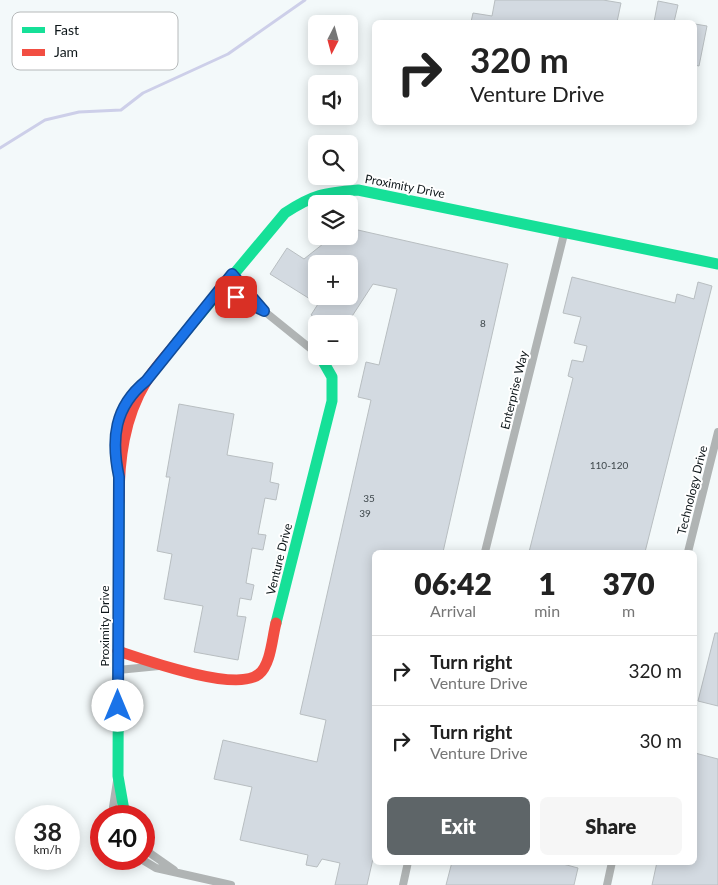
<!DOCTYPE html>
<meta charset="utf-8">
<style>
:root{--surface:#fff;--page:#f6f6f6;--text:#222;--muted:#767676;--line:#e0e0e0;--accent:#5e6568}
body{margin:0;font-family:Lato,sans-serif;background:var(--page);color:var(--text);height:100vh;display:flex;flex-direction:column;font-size:19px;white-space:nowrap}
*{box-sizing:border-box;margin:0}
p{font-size:16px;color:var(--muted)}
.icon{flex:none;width:28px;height:28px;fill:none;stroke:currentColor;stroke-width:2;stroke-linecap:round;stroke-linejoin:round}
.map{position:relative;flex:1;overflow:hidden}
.details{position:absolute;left:372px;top:550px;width:325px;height:315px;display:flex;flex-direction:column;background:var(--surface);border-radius:8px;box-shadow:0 2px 12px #0003}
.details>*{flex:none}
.guide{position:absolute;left:372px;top:20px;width:325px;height:105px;border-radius:8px;box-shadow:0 2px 12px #0003;background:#fff;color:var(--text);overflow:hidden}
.needle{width:32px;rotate:186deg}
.tools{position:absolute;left:308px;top:15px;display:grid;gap:10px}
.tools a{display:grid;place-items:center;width:50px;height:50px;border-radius:8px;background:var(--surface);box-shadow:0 2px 12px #0003;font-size:25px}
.speed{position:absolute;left:15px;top:805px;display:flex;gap:10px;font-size:25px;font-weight:700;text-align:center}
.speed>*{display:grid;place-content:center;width:65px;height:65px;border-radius:50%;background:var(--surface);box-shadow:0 2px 12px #0003;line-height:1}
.speed small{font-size:12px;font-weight:400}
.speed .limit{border:8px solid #d22;background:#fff;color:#111}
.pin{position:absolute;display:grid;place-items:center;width:42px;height:42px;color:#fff;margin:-21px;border-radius:10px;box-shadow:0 2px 8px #0006}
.me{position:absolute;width:55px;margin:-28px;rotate:0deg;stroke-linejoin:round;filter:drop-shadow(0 0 4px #0008)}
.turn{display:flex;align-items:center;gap:18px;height:105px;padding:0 15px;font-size:22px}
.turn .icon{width:65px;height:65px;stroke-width:2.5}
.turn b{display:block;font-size:35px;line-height:42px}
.eta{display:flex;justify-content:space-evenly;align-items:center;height:85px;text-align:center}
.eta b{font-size:30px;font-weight:800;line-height:35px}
.primary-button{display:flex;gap:10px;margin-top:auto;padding:10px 15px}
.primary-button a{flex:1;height:58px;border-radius:8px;background:var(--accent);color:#fff;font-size:20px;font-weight:800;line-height:58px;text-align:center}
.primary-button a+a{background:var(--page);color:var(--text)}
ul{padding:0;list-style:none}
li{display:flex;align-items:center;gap:15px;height:70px;padding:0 15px;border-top:1px solid var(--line)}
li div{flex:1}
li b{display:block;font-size:19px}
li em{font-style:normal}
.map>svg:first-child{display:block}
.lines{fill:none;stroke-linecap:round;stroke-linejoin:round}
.stream{stroke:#cdcfe9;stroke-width:3}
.building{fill:#d3dae1;stroke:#b8bec1;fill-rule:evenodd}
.street{stroke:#b0b4b4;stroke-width:8}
.fast{stroke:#16e098;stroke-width:11}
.jam{stroke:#f24e42;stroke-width:11}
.route-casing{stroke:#114b97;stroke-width:12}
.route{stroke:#1a73e8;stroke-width:9}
.labels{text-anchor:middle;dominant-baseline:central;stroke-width:4;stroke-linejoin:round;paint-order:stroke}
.number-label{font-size:10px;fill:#3e474b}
.street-label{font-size:12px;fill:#0d1619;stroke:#fff}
.key{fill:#fff;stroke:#b6b9ba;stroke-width:1}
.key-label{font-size:14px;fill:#0d1619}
</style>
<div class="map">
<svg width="718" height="885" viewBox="0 0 718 885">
<rect width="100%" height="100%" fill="#f3f9fa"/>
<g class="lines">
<path class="stream" d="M 0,148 L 45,120 L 79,112 L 121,110 L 143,93 L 228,54 L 305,0"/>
</g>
<path class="building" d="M 495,0 L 603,0 L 621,3 L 617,22 L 471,22 L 473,13 L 492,16 Z
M 658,1 L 678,5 L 674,22 L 654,22 Z
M 695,24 L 707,26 L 699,66 L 695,65 Z
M 349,228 L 508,264 L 443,552 L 375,552 L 375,850 L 367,885 L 335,885 L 340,863 L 322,859 L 317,867 L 306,865 L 308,855 L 240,840 L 252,787 L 214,779 L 223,740 L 317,762 L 326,720 L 300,714 L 371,400 L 358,397 L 366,362 L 379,365 L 397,289 L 373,284 L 347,324 L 339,324 L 328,317 L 322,322 L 311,315 L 318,304 L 270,274 L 287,248 L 304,259 L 333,236 L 349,236 ZM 316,264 L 349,264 L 349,296 L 316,296 Z
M 572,277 L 675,303 L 677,294 L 694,299 L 698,282 L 712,286 L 645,552 L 529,552 L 573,378 L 568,376 L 572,360 L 583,362 L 587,346 L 574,343 L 581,317 L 563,313 Z
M 179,404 L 234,414 L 227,455 L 273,463 L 270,482 L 279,484 L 276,500 L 265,498 L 258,534 L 266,535 L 263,550 L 252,548 L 246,583 L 254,585 L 251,600 L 240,598 L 237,616 L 246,617 L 238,660 L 194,652 L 203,606 L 164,599 L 172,554 L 157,551 L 170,477 L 166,477 Z
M 715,633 L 718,633 L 718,706 L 698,701 Z
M 695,753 L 718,759 L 718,885 L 652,885 L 657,862 L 695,862 Z
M 452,862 L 564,862 L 563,864 L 578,868 L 574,885 L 446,885 Z"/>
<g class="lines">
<path class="street" d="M 232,274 L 264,311 L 316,353
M 222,287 L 236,297 L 260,309
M 117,470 C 111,438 117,405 143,384
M 485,552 L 564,234
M 688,552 L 718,432
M 118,670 L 159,666
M 115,816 L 113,807 L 117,781
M 144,849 L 174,870
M 141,859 L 156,868 L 231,885
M 403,885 L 408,862
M 607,885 L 612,862"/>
<path class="fast" d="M 177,342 L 285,213 C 314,194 324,193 358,190 L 718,264
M 119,501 L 118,776 L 125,816
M 276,623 L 332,401 L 332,377 L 320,356"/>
<path class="jam" d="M 119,501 C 119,460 124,418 146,382 C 154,368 167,355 177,342
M 118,651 C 145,660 237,693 259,674 C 271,664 272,638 276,623"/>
</g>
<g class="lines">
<defs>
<path id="route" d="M 118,706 L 119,477 C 111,439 114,407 146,381 L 232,274 L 264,311 L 236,297"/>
</defs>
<use href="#route" class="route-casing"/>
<use href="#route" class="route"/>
</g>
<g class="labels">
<g class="number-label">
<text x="483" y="323">8</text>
<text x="609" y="465">110-120</text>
<text x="369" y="498">35</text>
<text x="365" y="513">39</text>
</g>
<g class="street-label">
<text transform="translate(405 186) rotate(11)">Proximity Drive</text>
<text transform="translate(514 390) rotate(-76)">Enterprise Way</text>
<text transform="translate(692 490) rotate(-76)">Technology Drive</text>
<text transform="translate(279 559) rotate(-76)">Venture Drive</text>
<text transform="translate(104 626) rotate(-90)">Proximity Drive</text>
</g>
</g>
<rect x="12" y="12" width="166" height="58" rx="8" class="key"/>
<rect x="22" y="27" width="23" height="6" fill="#16e098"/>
<rect x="22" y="49" width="23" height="7" fill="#f24e42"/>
<g class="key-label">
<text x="54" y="35">Fast</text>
<text x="54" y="57">Jam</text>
</g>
</svg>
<div class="tools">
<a><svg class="needle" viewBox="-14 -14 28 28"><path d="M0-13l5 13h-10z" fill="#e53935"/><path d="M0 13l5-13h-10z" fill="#767676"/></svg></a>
<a><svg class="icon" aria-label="sound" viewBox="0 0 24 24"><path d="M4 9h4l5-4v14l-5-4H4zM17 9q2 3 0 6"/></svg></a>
<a><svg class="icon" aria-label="search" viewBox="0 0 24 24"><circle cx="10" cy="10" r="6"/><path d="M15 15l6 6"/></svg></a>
<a><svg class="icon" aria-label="layers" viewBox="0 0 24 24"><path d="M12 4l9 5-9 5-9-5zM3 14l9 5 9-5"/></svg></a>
<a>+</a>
<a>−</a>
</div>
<div class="speed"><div>38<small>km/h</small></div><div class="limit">40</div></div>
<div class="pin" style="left:236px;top:297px;background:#d93025"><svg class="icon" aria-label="arrive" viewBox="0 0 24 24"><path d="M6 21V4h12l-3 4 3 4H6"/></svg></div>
<svg class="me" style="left:118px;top:706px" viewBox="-20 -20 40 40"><circle r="19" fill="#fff"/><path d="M0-13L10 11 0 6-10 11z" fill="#1a73e8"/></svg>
<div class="guide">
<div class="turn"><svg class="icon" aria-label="right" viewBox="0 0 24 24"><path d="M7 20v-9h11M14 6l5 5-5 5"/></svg><div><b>320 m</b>Venture Drive</div></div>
</div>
<section class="details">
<div class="eta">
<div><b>06:42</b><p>Arrival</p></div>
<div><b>1</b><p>min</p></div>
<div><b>370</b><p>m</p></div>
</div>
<ul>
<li><svg class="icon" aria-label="right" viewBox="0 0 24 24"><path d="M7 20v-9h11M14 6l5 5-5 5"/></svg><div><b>Turn right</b><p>Venture Drive</p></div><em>320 m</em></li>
<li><svg class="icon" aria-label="right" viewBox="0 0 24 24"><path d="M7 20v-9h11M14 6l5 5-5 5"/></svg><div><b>Turn right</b><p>Venture Drive</p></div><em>30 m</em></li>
</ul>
<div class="primary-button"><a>Exit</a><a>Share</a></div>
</section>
</div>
